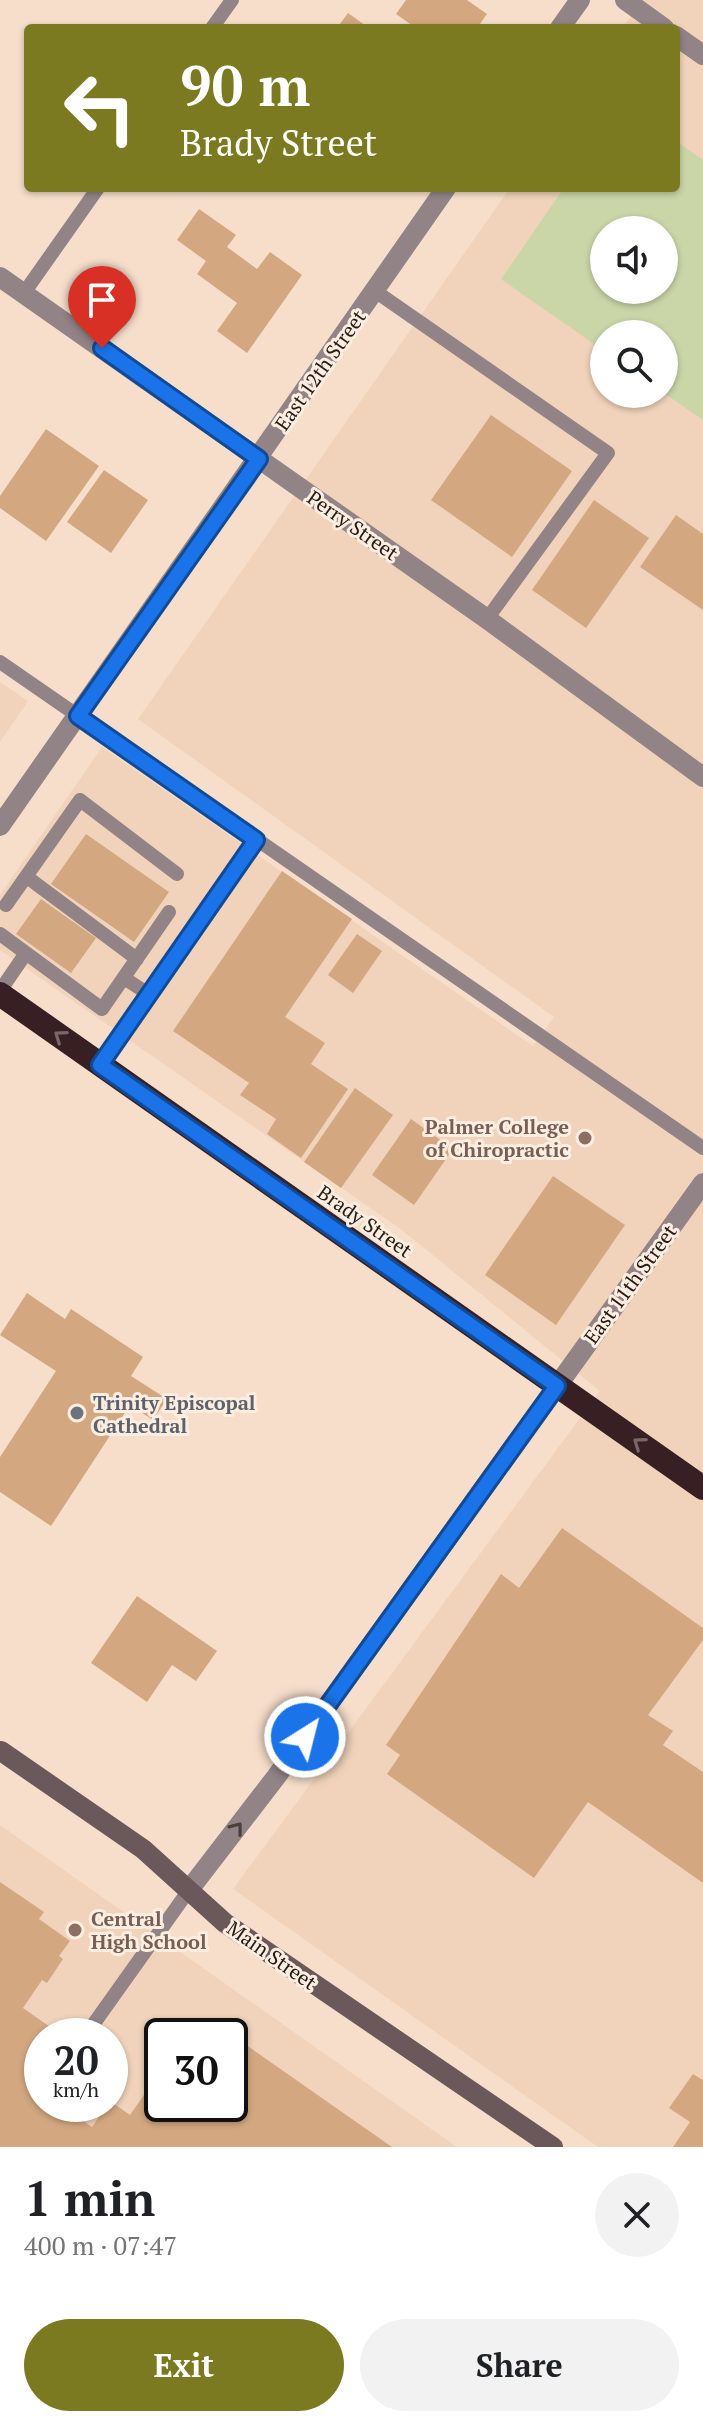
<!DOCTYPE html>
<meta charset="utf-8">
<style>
:root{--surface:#fff;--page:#f2f2f2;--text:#202124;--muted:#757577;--accent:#7c7a21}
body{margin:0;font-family:"PT Serif",serif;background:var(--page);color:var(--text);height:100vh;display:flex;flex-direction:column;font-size:30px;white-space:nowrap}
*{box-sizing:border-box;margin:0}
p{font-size:26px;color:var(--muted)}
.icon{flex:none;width:44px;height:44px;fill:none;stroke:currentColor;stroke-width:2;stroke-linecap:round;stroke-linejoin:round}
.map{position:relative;height:2147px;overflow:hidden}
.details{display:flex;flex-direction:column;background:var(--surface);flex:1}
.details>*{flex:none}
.banner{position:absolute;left:24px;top:24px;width:656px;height:168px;border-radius:8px;box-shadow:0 2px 6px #0004;background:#7c7a21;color:#fff;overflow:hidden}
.controls{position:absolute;left:590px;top:216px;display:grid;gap:16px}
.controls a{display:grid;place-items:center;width:88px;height:88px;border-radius:50%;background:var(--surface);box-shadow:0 2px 6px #0004;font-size:40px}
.speed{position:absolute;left:24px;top:2018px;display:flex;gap:16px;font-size:40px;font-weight:700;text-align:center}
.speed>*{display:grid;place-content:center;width:104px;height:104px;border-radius:50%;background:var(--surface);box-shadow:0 2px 6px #0004;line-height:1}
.speed small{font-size:20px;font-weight:400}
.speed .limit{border:4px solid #111;border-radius:12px;background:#fff;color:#111}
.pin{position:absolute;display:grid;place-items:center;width:68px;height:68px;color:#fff;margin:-82px -34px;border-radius:50% 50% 50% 0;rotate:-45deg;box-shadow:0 0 8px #0007}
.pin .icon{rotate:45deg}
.me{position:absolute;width:88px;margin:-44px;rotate:36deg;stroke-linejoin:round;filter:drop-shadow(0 0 6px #0008)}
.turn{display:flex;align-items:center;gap:28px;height:168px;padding:0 24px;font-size:36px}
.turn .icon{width:104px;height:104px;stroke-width:2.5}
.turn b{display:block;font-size:56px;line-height:68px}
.round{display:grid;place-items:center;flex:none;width:84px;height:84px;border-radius:42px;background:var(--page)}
.summary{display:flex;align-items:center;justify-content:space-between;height:136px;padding:0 24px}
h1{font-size:48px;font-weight:800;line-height:60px}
.primary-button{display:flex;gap:16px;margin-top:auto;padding:16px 24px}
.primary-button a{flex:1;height:92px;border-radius:48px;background:var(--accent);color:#fff;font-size:32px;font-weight:800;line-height:92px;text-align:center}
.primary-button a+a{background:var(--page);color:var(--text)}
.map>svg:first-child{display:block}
.built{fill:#f0d3ba;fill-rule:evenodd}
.green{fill:#cad6a8;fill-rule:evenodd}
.building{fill:#d3a881}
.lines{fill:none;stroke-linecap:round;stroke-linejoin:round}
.lane{stroke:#928486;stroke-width:14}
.street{stroke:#928486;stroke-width:20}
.secondary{stroke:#6b585a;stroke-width:20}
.highway{stroke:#371f23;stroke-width:24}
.oneway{stroke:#7c6766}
.oneway2{stroke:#4a403d}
.route-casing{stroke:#114b97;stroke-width:20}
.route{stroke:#1a73e8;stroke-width:14}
.education-dot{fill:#8d6e63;stroke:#fcede1;stroke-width:3}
.worship-dot{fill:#6b7280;stroke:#fcede1;stroke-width:3}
.labels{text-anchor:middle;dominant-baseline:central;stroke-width:6;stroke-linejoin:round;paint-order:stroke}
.street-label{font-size:20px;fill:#241c15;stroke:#fcede1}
.education-label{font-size:20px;font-weight:bold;fill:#785e54;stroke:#fcede1;text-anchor:end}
.worship-label{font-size:20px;font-weight:bold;fill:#5b616d;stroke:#fcede1;text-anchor:start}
</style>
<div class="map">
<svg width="703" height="2147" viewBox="0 0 703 2147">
<rect width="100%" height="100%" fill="#f6decb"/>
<path class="built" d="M 643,0 L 703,0 L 703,2147 L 598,2147 L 233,1889 L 600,1391 L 402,1230 L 0,950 L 0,895 L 102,747 L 533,1046 L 554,1017 L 138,719 L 510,188 L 676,188 L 676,28 L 622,28 ZM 604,230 L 664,230 L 664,290 L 604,290 ZM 604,334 L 664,334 L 664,394 L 604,394 Z
M 0,682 L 28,701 L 0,742 Z
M 0,1825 L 457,2147 L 0,2147 ZM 42,2036 L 110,2036 L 110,2104 L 42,2104 ZM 162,2036 L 230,2036 L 230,2104 L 162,2104 Z"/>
<path class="green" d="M 676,141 L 703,160 L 703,420 L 664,393 L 664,334 L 604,334 L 604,351 L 501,279 L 564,188 L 676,188 ZM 604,230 L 664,230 L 664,290 L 604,290 Z"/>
<path class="building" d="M 406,0 L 467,0 L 487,14 L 477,28 L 416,28 L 396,14 Z
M 348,13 L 369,28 L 337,28 Z
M 199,209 L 236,235 L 227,247 L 257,269 L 270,252 L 302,275 L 247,353 L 217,331 L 237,303 L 197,274 L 206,261 L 177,240 Z
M 491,415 L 572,471 L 512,557 L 431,500 Z
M 46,429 L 99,466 L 46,541 L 0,508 L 0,496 Z
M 104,470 L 148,500 L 111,553 L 67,522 Z
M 594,500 L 649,538 L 586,628 L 532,590 Z
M 676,515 L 703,534 L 703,610 L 640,567 Z
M 86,834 L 169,892 L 134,942 L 51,884 Z
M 282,871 L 352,919 L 285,1017 L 325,1043 L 311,1064 L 348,1089 L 301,1158 L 267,1134 L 276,1119 L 240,1095 L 249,1083 L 173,1031 Z
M 41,899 L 96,938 L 71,973 L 16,934 Z
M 357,934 L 382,951 L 353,993 L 328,975 Z
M 355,1088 L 393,1115 L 341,1188 L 304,1162 Z
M 411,1119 L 453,1149 L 414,1205 L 372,1175 Z
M 553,1176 L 625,1225 L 556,1325 L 485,1275 Z
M 27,1293 L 65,1319 L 71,1309 L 143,1357 L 131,1376 L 167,1399 L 153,1420 L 130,1405 L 51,1526 L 0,1492 L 0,1457 L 56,1371 L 0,1335 Z
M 562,1528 L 703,1628 L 703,1640 L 648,1715 L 673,1731 L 663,1745 L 703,1772 L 703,1883 L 588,1802 L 534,1878 L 387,1774 L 400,1755 L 386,1745 L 501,1574 L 519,1588 Z
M 137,1596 L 217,1651 L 196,1681 L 172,1665 L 147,1702 L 91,1663 Z
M 0,1882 L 44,1912 L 39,1919 L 70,1941 L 59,1956 L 63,1959 L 47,1983 L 42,1980 L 23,2008 L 63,2036 L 42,2036 L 42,2068 L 30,2084 L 42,2092 L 42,2104 L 59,2104 L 92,2127 L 110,2101 L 130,2115 L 162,2069 L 162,2104 L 230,2104 L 230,2036 L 185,2036 L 198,2018 L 209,2025 L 212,2021 L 392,2147 L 0,2147 Z
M 693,2074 L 703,2080 L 703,2147 L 673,2147 L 690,2122 L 669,2108 Z"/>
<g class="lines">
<path class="lane" d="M 212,28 L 232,0
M 375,291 L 608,453 L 487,619
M 24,293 L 98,188
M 0,662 L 703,1148
M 27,877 L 137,959
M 6,905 L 80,800 L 177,874
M 0,934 L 102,1009 L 169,912
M 124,978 L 150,995
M 0,991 L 26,953
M 100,1065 L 256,840
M 85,2036 L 189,1890"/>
<path class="street" d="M 625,0 L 664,28
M 560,28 L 580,0
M 676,36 L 703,55
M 0,277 L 487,619 L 703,777
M 0,826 L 446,188
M 189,1890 L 276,1777 L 703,1183"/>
<path class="secondary" d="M 1,1751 L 143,1849 L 225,1923 L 553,2147"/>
<path class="highway" d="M 0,994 L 703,1488"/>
</g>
<defs><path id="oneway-chevron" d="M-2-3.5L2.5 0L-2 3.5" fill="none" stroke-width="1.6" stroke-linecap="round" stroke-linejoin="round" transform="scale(2)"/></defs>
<g class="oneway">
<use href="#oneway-chevron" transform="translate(60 1036) rotate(-145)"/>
<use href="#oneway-chevron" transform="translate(639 1443) rotate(-145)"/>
</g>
<use class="oneway2" href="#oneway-chevron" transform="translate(237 1828) rotate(-52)"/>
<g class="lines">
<defs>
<path id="route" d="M 102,348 L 259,459 L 78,716 L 256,840 L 100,1065 L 557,1386 L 305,1737"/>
</defs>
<use href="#route" class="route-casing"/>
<use href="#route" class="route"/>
</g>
<g class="education-dot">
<circle cx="585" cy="1138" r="8"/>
<circle cx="75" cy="1930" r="8"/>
</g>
<circle class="worship-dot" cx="77" cy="1413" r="8"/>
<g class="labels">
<g class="street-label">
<text transform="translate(320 370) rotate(-55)">East 12th Street</text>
<text transform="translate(353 525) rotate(35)">Perry Street</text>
<text transform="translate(365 1221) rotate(35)">Brady Street</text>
<text transform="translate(630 1284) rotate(-54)">East 11th Street</text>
<text transform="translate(272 1955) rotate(35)">Main Street</text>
</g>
<g class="education-label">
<text x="569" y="1126">Palmer College<tspan x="569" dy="23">of Chiropractic</tspan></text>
<text x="91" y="1918" text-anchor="start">Central<tspan x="91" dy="23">High School</tspan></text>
</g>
<g class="worship-label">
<text x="93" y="1402">Trinity Episcopal<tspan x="93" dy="23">Cathedral</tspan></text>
</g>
</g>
</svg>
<div class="controls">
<a><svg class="icon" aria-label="sound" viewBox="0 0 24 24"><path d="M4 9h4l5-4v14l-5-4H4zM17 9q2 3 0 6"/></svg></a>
<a><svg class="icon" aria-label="search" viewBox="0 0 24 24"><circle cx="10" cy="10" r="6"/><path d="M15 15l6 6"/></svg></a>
</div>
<div class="speed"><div>20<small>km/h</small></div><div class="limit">30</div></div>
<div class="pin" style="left:102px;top:348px;background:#d93025"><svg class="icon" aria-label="arrive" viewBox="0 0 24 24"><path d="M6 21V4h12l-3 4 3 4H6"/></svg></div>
<svg class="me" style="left:305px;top:1737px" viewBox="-20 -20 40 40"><circle r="17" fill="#1a73e8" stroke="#fff" stroke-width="3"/><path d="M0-11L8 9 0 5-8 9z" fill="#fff"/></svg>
<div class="banner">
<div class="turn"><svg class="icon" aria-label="left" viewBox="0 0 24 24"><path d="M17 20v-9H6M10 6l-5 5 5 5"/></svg><div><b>90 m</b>Brady Street</div></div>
</div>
</div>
<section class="details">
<div class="summary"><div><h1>1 min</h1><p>400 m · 07:47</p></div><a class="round"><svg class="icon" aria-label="close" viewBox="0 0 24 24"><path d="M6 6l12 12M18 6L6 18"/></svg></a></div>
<div class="primary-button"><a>Exit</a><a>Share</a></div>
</section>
